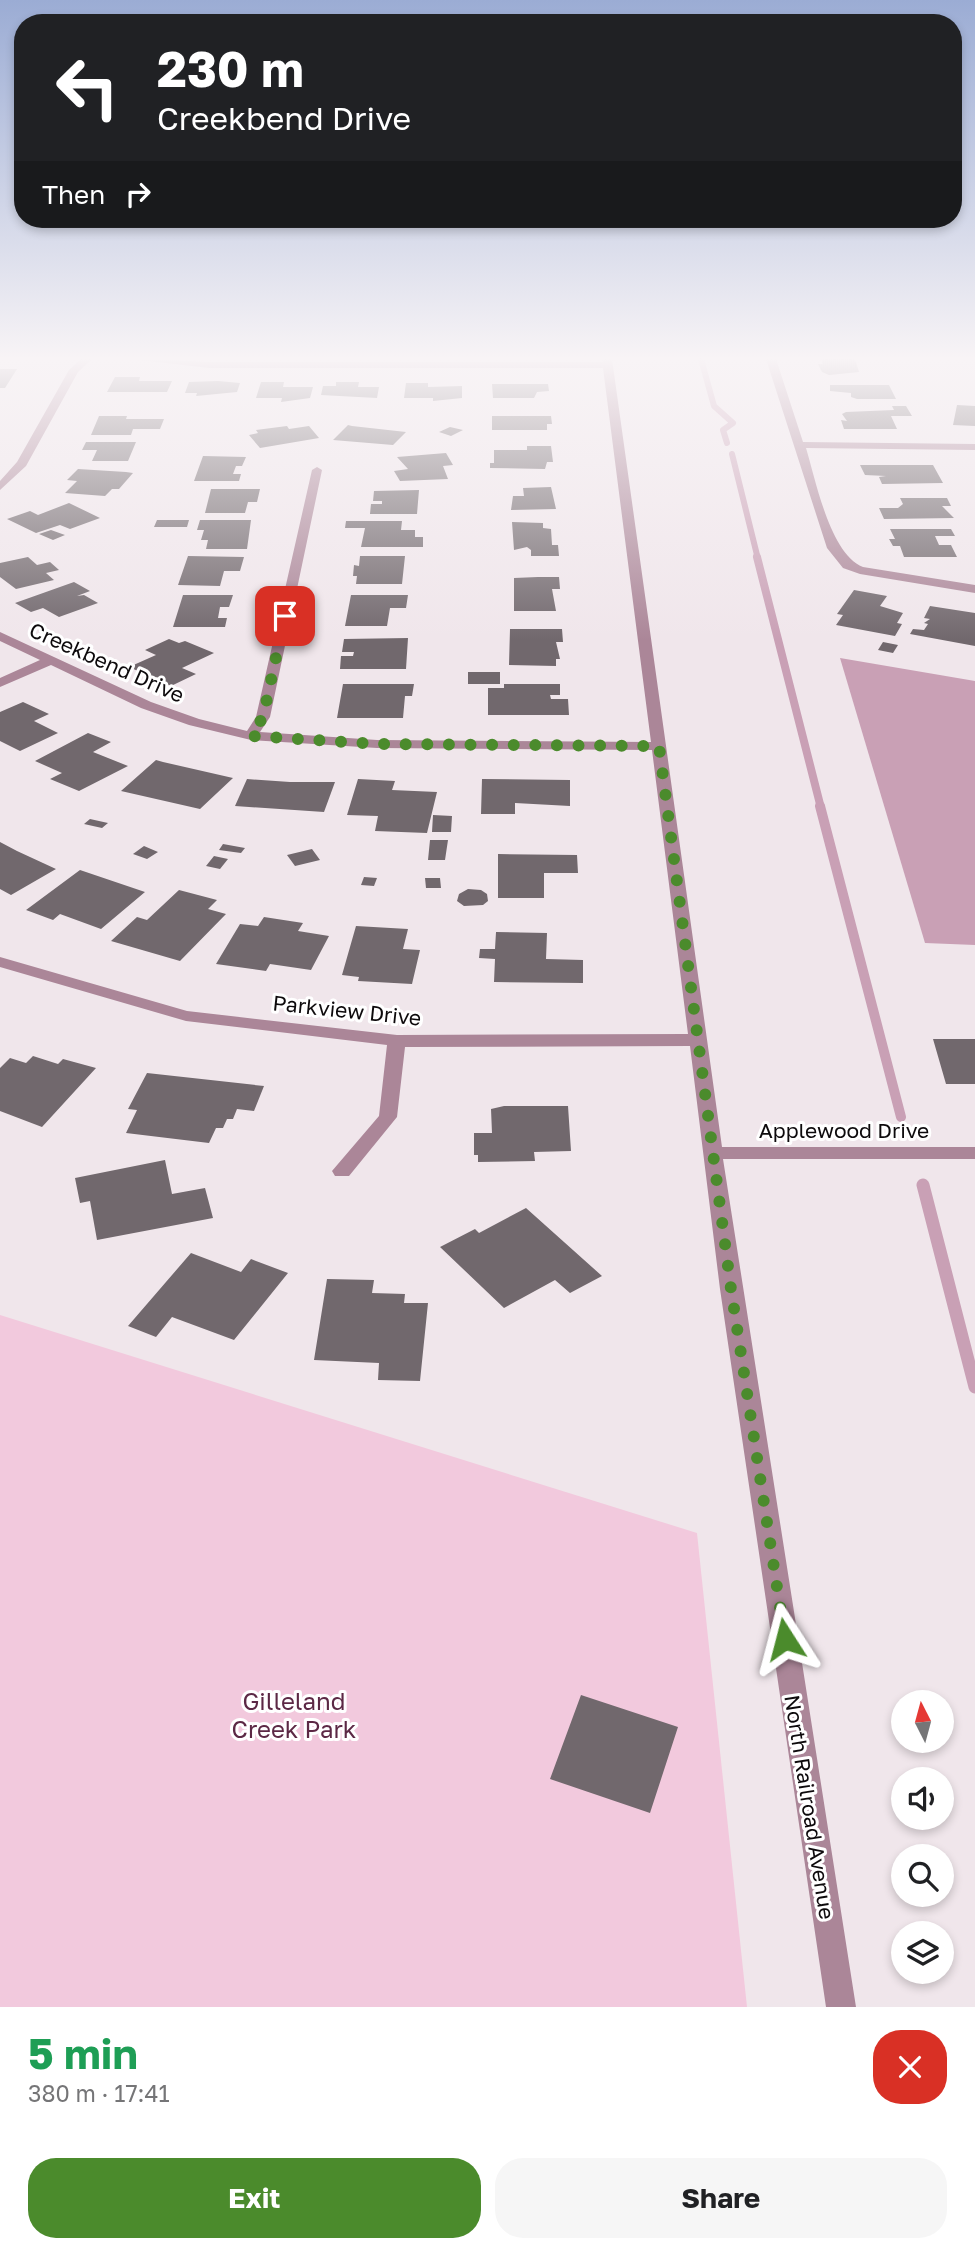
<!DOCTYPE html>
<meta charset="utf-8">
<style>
:root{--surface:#fff;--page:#f6f6f6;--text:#202124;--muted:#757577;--accent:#4b8b2c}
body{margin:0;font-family:"Golos Text",sans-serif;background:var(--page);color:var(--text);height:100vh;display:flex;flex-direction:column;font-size:26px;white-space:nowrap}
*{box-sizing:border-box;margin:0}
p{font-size:23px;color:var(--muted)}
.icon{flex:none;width:38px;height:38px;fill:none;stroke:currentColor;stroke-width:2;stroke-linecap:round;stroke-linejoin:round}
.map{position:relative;height:2007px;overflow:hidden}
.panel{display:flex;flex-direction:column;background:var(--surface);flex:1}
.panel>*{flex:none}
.top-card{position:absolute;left:14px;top:14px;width:948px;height:214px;border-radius:28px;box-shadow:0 4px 10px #0003;background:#202124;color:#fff;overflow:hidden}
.needle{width:46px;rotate:354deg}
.tools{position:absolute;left:891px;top:1690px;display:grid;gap:14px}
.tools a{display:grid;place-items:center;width:63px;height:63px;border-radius:50%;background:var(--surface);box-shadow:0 4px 10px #0003;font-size:35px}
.pin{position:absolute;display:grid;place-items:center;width:60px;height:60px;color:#fff;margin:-30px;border-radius:14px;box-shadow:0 4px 10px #0006}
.me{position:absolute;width:77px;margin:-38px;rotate:351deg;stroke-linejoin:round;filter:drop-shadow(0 0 5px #0008)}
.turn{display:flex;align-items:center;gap:24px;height:147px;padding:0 28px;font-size:32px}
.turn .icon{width:91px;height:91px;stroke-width:2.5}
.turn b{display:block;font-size:49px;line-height:60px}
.then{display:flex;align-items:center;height:66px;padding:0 28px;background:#0003;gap:14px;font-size:26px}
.round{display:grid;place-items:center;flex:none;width:74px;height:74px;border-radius:28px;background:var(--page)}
.headline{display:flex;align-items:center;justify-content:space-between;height:119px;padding:0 28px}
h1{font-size:42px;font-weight:700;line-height:52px;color:#1e9e55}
.cta{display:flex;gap:14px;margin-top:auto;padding:14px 28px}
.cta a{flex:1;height:80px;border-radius:28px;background:var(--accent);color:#fff;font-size:28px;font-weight:700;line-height:80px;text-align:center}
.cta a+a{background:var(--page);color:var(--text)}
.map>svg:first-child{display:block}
.green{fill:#f2c9dd}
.water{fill:#c9a0b5}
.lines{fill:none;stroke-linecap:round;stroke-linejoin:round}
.stream-far3{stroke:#c9a0b5;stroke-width:6}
.stream-far2{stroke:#c9a0b5;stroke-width:8}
.stream-far1{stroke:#c9a0b5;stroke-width:10}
.stream{stroke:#c9a0b5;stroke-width:13}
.building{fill:#71686d}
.minor{fill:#ab8698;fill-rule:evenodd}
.route{stroke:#4b8b2c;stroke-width:12;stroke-dasharray:0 21.6}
.labels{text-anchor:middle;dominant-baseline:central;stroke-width:6;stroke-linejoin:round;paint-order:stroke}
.street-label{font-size:21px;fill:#0d0a0c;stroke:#fff}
.near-park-label{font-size:24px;fill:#5c2845;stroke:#fff}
</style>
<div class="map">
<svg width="975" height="2007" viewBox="0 0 975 2007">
<rect width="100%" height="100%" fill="#f0e6eb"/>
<path class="green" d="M 0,1315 L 697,1533 L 747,2007 L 0,2007 Z"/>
<path class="water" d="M 840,658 L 975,681 L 975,945 L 925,943 Z"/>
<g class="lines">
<path class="stream-far3" d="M 701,359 L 714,406 L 733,423 L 723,430 L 727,443
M 732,454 L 758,559"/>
<path class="stream-far2" d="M 757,557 L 821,808"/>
<path class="stream-far1" d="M 820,806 L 901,1117"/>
<path class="stream" d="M 923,1185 L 975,1387"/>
</g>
<path class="building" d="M 821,359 L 855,359 L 859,372 L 829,375 L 822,372 L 818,364 L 823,364 Z
M 0,369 L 17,369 L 5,388 L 0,388 Z
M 115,377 L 140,377 L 139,381 L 172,381 L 167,392 L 107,392 Z
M 189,382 L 218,381 L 240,383 L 237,392 L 196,396 L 197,393 L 185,393 Z
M 261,382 L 284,382 L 283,387 L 313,387 L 310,398 L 281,402 L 282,398 L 256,398 Z
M 336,382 L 359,382 L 358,387 L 379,387 L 377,398 L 321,395 L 323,386 L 336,386 Z
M 406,383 L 428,383 L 428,387 L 462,386 L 462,398 L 433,401 L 433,398 L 404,398 Z
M 492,384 L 548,384 L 549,391 L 537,392 L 534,398 L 493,398 Z
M 830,385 L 889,385 L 896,399 L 857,399 L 851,397 L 851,393 L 830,391 Z
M 957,405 L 975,406 L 975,426 L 953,425 Z
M 892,406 L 906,406 L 912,416 L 891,416 L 897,429 L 844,429 L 841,420 L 847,421 L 842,414 L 846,412 L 894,410 Z
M 99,416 L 127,416 L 126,419 L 164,419 L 160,429 L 133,429 L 131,435 L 91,435 Z
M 492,416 L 551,416 L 552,424 L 547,424 L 547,430 L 492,430 Z
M 348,425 L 352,426 L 406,432 L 393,445 L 333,440 Z
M 287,426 L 289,429 L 309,426 L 319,438 L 260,448 L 249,435 L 258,433 L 256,430 Z
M 450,427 L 463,430 L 451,436 L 439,432 Z
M 86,442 L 136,442 L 128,461 L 92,461 L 97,450 L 82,450 Z
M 527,446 L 551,446 L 553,462 L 547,462 L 545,469 L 490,468 L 490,463 L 494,463 L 494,450 L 527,450 Z
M 446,453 L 453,465 L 443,466 L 448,479 L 400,481 L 394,471 L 408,469 L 397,457 Z
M 203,456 L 246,457 L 242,466 L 236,466 L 233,474 L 241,474 L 239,481 L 194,481 Z
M 860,465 L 933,465 L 943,483 L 882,484 L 879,477 L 886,476 L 865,475 Z
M 78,469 L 126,472 L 133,473 L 119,489 L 112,489 L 105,496 L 65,493 L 77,481 L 67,480 Z
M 551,487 L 556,509 L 511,510 L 513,496 L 524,496 L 523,488 Z
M 211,489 L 260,489 L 257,502 L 248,502 L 245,513 L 205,513 Z
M 419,490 L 417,514 L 370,514 L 371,504 L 382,504 L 382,501 L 373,501 L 374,491 Z
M 900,498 L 947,498 L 951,506 L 942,506 L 954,518 L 884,519 L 879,508 L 898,508 L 903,504 Z
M 69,503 L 100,518 L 70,529 L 60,525 L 36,533 L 7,519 L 30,511 L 38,515 Z
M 157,520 L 189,520 L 187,527 L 154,527 Z
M 200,520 L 251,520 L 247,549 L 206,549 L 208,540 L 201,540 L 204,530 L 197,530 Z
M 346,521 L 402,521 L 401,530 L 415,530 L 415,537 L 423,537 L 423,547 L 361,547 L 365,528 L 345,528 Z
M 512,522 L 543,523 L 543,528 L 551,529 L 552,545 L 558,545 L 559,556 L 531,556 L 531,550 L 527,547 L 514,550 Z
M 890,529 L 951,529 L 955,536 L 935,536 L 939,545 L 951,545 L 957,557 L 904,557 L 900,546 L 893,546 L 889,539 L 895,539 Z
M 51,530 L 65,535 L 53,540 L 39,534 Z
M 188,556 L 244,557 L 240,571 L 224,571 L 220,586 L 178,585 Z
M 360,556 L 405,556 L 402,584 L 356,584 L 357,576 L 353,576 L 354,565 L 359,566 Z
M 28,557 L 37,565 L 50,562 L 59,570 L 46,573 L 54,580 L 16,589 L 0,577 L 0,563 Z
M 538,577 L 559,577 L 560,589 L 552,589 L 556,611 L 514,611 L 514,578 Z
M 74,582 L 90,591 L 77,596 L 84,595 L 98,603 L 59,617 L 43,608 L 31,612 L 15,603 Z
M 854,590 L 887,596 L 880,606 L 903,613 L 897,623 L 902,624 L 895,636 L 836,625 L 843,615 L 837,614 Z
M 183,595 L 233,595 L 229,607 L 220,607 L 218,618 L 227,618 L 225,627 L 173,627 Z
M 351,595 L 408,595 L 406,608 L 390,608 L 387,626 L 345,626 Z
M 930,606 L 975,613 L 975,646 L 910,634 L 913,629 L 924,630 L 928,624 L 924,623 L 930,619 L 924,618 Z
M 510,629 L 562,629 L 563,642 L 556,642 L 560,659 L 556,659 L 556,666 L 509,665 Z
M 408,638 L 406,669 L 340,669 L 341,656 L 353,656 L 354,652 L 342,652 L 344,639 Z
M 169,639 L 179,643 L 185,641 L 214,653 L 182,668 L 196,674 L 171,686 L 129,667 L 156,655 L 145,650 Z
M 883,642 L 898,645 L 893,653 L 878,650 Z
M 468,672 L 500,672 L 500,684 L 468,684 Z
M 343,684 L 414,684 L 412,696 L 405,696 L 403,718 L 337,718 Z
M 504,684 L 560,684 L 560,695 L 550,695 L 551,699 L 568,699 L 569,715 L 488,715 L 488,688 L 504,688 Z
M 23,702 L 49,714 L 34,721 L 58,733 L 20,751 L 0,741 L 0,712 Z
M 88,733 L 111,742 L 93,752 L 128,766 L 79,791 L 50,779 L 62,773 L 35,761 Z
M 156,760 L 163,762 L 233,778 L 200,809 L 121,791 Z
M 247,779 L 290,782 L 335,782 L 324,812 L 235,806 Z
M 358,779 L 395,781 L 392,790 L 437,792 L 427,833 L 375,831 L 378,816 L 347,815 Z
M 482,779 L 570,780 L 570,806 L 515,803 L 515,814 L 481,814 Z
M 433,815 L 452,816 L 451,832 L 432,832 Z
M 90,819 L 108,823 L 102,828 L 84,824 Z
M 430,840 L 448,840 L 445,860 L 428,860 Z
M 0,842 L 17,851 L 56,869 L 11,895 L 0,889 Z
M 223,844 L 245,848 L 241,853 L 219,850 Z
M 144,846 L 158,852 L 147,859 L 133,854 Z
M 312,849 L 320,860 L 295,866 L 287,855 Z
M 498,854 L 577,855 L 578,873 L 544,873 L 544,898 L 498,898 Z
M 214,856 L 228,859 L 220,869 L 206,866 Z
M 80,870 L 145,892 L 101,929 L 60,914 L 53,920 L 26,910 Z
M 364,877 L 377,878 L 374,886 L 361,885 Z
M 425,878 L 440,878 L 441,888 L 426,888 Z
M 468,889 L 481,890 L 487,894 L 488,901 L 483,905 L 464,906 L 457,901 L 459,894 Z
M 179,890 L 217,900 L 208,909 L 226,914 L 180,961 L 111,941 L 137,917 L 147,920 Z
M 264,917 L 303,923 L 298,931 L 329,936 L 311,970 L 270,964 L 266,971 L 216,964 L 240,924 L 258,926 Z
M 356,926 L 408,929 L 403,949 L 420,950 L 412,984 L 358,981 L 359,977 L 342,975 Z
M 496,932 L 547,933 L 546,959 L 583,960 L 583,983 L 494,982 L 495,959 L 479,958 L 480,949 L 495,949 Z
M 933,1039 L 975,1039 L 975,1084 L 946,1084 Z
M 33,1056 L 58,1064 L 63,1059 L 96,1068 L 42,1127 L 0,1111 L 0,1068 L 10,1058 L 26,1063 Z
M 147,1073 L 264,1086 L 254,1111 L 237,1109 L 233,1119 L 227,1119 L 223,1128 L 216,1128 L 209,1143 L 126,1133 L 137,1110 L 128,1109 Z
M 504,1106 L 568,1106 L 571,1151 L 534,1152 L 535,1161 L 478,1162 L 478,1155 L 474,1155 L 474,1133 L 492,1133 L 491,1109 Z
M 165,1160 L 172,1194 L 205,1188 L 213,1218 L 97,1240 L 90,1201 L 80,1203 L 75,1178 Z
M 526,1208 L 602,1276 L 570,1293 L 555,1280 L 504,1308 L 440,1247 L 475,1229 L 479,1233 Z
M 191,1253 L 241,1272 L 251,1259 L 288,1273 L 234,1340 L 172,1317 L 156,1337 L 128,1326 Z
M 327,1279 L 374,1280 L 372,1293 L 405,1294 L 404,1303 L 428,1303 L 420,1381 L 378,1380 L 379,1363 L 314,1360 Z
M 581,1695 L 678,1727 L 650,1813 L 550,1779 Z"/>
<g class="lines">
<path class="minor" d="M 81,359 L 92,359 L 78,372 L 26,466 L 0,490 L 0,481 L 17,462 L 69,370 Z
M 132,359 L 209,362 L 603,362 L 602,359 L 612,359 L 722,1147 L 975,1147 L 975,1159 L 723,1159 L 856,2007 L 826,2007 L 720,1289 L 690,1046 L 405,1047 L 397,1117 L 349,1176 L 335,1176 L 332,1171 L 379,1116 L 387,1045 L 186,1021 L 0,967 L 0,957 L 187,1011 L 397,1035 L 688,1034 L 652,750 L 377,748 L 251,740 L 189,725 L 141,708 L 51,665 L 0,687 L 0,678 L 40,660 L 0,641 L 0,632 L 151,702 L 199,719 L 247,731 L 256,717 L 312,470 L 317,467 L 322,470 L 270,717 L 260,732 L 377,740 L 651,742 L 603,368 L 209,368 Z
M 766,359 L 776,359 L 803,442 L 975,444 L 975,450 L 806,448 C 816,481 830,554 863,567 L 975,585 L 975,593 L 860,574 L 843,568 L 827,548 Z"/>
</g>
<linearGradient id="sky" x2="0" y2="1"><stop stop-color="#9bacd4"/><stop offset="0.56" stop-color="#f8f4f6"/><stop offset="1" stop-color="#f8f4f6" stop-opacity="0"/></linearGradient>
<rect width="975" height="640" fill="url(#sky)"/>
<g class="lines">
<path class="route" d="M 285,616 L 263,717 L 251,736 L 377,744 L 659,746 L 731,1289 L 785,1639"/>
</g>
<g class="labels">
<g class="street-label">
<text transform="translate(107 662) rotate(24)">Creekbend Drive</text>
<text transform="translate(347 1010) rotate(6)">Parkview Drive</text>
<text x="844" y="1130">Applewood Drive</text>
<text transform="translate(810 1807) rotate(81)">North Railroad Avenue</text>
</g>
<g class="near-park-label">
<text x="294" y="1700">Gilleland<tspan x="294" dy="28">Creek Park</tspan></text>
</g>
</g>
</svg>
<div class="tools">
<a><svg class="needle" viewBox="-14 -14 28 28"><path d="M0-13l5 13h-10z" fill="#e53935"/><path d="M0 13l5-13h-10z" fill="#757577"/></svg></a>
<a><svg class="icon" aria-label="sound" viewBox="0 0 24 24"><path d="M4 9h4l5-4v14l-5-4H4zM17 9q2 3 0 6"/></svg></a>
<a><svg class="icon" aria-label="search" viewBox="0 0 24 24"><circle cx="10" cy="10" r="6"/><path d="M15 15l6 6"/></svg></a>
<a><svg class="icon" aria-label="layers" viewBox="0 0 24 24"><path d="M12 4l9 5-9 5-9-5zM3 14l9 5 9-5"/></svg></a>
</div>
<div class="pin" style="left:285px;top:616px;background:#d93025"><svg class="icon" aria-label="arrive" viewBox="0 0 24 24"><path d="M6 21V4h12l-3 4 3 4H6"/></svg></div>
<svg class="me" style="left:785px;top:1639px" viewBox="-20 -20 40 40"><path d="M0-17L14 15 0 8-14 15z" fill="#4b8b2c" stroke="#fff" stroke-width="4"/></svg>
<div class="top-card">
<div class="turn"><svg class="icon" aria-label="left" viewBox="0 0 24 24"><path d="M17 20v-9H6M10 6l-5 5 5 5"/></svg><div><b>230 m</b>Creekbend Drive</div></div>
<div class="then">Then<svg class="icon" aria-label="right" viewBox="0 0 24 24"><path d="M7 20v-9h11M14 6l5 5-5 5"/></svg></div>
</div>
</div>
<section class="panel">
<div class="headline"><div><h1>5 min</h1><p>380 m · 17:41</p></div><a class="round" style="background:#d93025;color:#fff"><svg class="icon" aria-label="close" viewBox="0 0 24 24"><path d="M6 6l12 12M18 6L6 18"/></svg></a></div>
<div class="cta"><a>Exit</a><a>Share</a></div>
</section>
